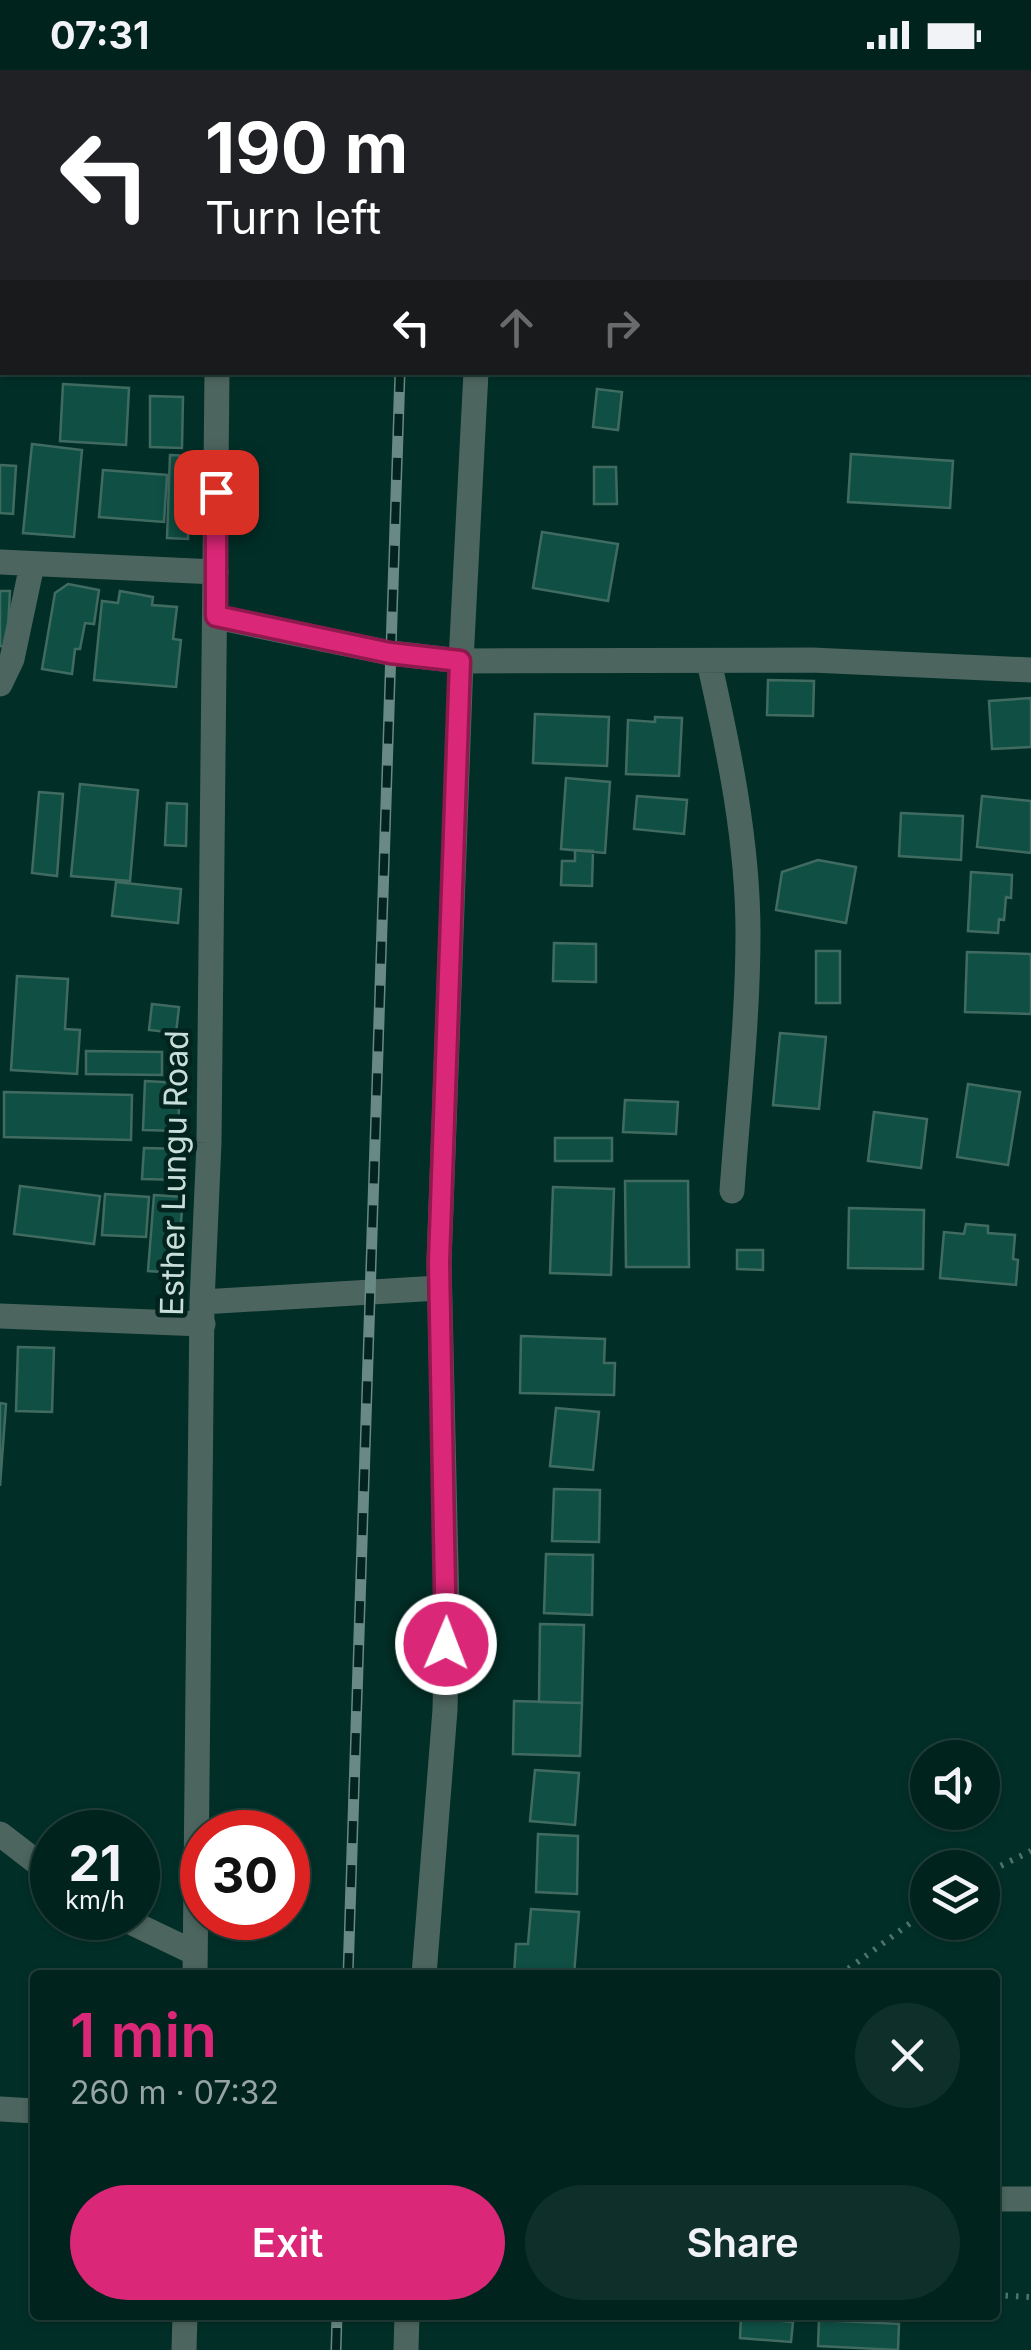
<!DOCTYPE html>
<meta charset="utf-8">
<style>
:root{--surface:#01231d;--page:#0f2f2a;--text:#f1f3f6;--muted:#96a4a4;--line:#23403b;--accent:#db2777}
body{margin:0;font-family:Inter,sans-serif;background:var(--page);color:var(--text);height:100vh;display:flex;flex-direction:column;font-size:38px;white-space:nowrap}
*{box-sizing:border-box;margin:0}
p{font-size:32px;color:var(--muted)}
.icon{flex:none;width:55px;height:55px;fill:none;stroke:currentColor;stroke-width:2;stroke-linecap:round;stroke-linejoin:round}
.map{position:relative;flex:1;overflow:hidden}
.drawer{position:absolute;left:30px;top:1900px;width:970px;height:350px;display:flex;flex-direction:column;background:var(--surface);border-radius:10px;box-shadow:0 2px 8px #0004,0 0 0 2px var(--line)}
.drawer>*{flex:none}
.top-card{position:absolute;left:0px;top:0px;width:1032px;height:305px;box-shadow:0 2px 8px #0004,0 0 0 2px var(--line);background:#202124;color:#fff;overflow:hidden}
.tools{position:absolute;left:910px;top:1670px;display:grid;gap:20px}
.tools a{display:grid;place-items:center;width:90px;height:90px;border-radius:50%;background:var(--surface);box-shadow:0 2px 8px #0004,0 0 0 2px var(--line);font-size:50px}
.speed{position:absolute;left:30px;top:1740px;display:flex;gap:20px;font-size:50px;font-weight:700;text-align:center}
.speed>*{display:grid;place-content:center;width:130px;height:130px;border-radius:50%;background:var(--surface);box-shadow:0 2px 8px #0004,0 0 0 2px var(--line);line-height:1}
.speed small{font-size:25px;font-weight:400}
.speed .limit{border:15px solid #d22;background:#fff;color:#111}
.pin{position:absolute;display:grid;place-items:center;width:85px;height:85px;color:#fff;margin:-42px;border-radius:20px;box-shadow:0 5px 15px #0006}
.me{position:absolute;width:110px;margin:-55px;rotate:1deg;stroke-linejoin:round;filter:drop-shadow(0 0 8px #0008)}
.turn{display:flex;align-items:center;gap:35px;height:210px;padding:0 40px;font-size:45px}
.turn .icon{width:130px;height:130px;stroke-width:2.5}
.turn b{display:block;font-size:70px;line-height:85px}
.lanes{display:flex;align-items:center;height:95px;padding:0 40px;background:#0003;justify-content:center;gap:50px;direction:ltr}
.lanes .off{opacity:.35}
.round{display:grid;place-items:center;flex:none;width:105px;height:105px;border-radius:52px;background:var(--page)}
.head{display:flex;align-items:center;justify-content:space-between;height:170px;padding:0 40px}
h1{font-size:60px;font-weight:600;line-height:75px;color:var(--accent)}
.cta{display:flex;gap:20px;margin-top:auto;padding:20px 40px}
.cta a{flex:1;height:115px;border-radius:60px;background:var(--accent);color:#fff;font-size:40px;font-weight:600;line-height:115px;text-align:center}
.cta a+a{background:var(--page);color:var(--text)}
.status{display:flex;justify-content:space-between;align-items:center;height:70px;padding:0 50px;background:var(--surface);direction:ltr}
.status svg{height:28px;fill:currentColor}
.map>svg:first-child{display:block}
.building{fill:#0f4f44;stroke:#416b61;stroke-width:2.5}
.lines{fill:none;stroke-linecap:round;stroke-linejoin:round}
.path{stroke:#4f746d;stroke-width:6;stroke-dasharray:2.5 8;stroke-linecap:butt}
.minor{stroke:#4d655f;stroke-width:25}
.rail-casing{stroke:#698a84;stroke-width:11}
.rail{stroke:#03241e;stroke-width:8;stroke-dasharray:22;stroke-linecap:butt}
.route-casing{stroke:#8e194d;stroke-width:25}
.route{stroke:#db2777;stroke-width:18}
.labels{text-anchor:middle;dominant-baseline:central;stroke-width:9;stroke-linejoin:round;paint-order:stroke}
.street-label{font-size:32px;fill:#c8ded9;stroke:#03241e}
</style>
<div class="status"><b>07:31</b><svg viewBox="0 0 49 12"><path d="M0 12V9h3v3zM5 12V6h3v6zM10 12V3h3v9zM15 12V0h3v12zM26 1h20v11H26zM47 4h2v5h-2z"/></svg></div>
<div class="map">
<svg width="1031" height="2280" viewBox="0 0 1031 2280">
<rect width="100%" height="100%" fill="#012f27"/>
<path class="building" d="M 0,178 L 2,178 L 2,223 L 0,223 Z
M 63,314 L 129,318 L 126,375 L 60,371 Z
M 597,319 L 622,322 L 618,360 L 593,357 Z
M 150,326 L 183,327 L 182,378 L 150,377 Z
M 32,374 L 82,380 L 74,467 L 23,463 Z
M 851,384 L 953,391 L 950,438 L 848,432 Z
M 170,385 L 190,386 L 188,469 L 167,468 Z
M 0,395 L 16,396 L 13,444 L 0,443 Z
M 594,397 L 616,397 L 617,434 L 594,434 Z
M 103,400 L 167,405 L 164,452 L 99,447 Z
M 542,462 L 618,474 L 608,531 L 533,518 Z
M 68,514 L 99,520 L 94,554 L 85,553 L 80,579 L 75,579 L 72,604 L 42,599 L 55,523 Z
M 0,521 L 10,521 L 7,577 L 0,576 Z
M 120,521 L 153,527 L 152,535 L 177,537 L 173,569 L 181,570 L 176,617 L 94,610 L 102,531 L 118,533 Z
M 768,610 L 814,611 L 813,646 L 767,645 Z
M 1031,628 L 1031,677 L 992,679 L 989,631 Z
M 535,644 L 609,647 L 607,696 L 533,693 Z
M 655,647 L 682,648 L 679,706 L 626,704 L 628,650 L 655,652 Z
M 566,708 L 610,712 L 605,783 L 561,779 Z
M 80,714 L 138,720 L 130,811 L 71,806 Z
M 39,722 L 63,724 L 57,806 L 32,803 Z
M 637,726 L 687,730 L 684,764 L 634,759 Z
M 982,726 L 1031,731 L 1031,783 L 977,777 Z
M 167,733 L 187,734 L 186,776 L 165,775 Z
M 901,743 L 963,746 L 961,790 L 899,786 Z
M 575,780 L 593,781 L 592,816 L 561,815 L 562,791 L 575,791 Z
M 818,790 L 856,797 L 846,853 L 776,840 L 782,802 Z
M 971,802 L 1012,805 L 1011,828 L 1006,827 L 1004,850 L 999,849 L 998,863 L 968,861 Z
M 116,812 L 181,819 L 178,853 L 112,846 Z
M 554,873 L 596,874 L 596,912 L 553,911 Z
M 816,881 L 840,881 L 840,933 L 816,933 Z
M 967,882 L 1031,884 L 1031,944 L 965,942 Z
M 17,906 L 68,909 L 65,959 L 80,960 L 77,1004 L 11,1000 Z
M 152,934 L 179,937 L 176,963 L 149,960 Z
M 780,963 L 826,967 L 819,1039 L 773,1035 Z
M 86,981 L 162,982 L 162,1005 L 86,1004 Z
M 145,1011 L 180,1013 L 178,1061 L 143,1060 Z
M 968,1014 L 1020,1022 L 1008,1095 L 957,1087 Z
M 4,1022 L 132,1025 L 131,1070 L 4,1067 Z
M 625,1030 L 678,1032 L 676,1064 L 623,1062 Z
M 874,1042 L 927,1049 L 921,1098 L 868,1091 Z
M 555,1068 L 612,1068 L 612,1091 L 555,1091 Z
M 144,1078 L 183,1079 L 182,1110 L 142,1109 Z
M 625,1111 L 688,1111 L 689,1197 L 626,1197 Z
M 20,1116 L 100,1126 L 94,1174 L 14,1164 Z
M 553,1117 L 614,1119 L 611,1205 L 550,1203 Z
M 105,1124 L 149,1127 L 146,1167 L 102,1165 Z
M 154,1125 L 183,1127 L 177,1203 L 148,1201 Z
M 849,1138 L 924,1140 L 923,1199 L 848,1198 Z
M 966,1154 L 988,1156 L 988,1163 L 1015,1165 L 1013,1189 L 1018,1190 L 1016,1215 L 940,1208 L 944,1162 L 964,1164 Z
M 737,1180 L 763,1180 L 763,1200 L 737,1199 Z
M 521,1266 L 605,1269 L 604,1293 L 615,1293 L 614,1325 L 520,1323 Z
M 18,1277 L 54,1278 L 52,1342 L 16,1341 Z
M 0,1333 L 6,1334 L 0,1416 Z
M 556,1338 L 599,1342 L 593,1400 L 550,1396 Z
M 554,1419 L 600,1420 L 599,1472 L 552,1471 Z
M 546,1484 L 593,1485 L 592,1545 L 544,1543 Z
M 540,1554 L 584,1555 L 582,1633 L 539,1632 Z
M 514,1631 L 582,1633 L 580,1686 L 513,1684 Z
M 535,1700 L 579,1703 L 575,1755 L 530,1751 Z
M 538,1764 L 578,1766 L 577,1824 L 536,1822 Z
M 531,1839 L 579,1842 L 574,1905 L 514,1905 L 516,1874 L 528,1874 Z
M 741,2247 L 793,2252 L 791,2272 L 740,2268 Z
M 819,2250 L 899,2254 L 898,2280 L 818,2276 Z"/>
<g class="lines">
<path class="path" d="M 982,1805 L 1031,1781
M 840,1905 L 928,1840
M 995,2225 L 1031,2227"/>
<path class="minor" d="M 219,2 L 219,0
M 494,2 L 494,0
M 0,276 L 2,276
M 0,492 L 216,502
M 216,547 L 390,583 L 461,591 L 812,590 L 1031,600
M 709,592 C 729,680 748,772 748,863 C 748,949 738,1035 732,1121
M 0,614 L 12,589 L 32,495
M 202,1232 L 439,1218
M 0,1246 L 203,1254
M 0,1764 L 52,1804
M 122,1848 L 195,1883
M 195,1905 L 202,1232 L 209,1073 L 217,302
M 424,1905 L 445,1640 L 447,1540 L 439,1192 L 461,591 L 476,302
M 0,2039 L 35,2041
M 995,2129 L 1031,2129
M 184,2280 L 185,2245
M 406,2280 L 407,2245"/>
<defs>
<path id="rail" d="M 411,2 L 411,0
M 348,1905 L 400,302
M 336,2280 L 337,2245"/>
</defs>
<use href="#rail" class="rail-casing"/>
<use href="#rail" class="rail"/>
</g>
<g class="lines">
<defs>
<path id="route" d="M 216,422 L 216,546 L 390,583 L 460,591 L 439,1192 L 446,1574"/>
</defs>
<use href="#route" class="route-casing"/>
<use href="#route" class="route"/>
</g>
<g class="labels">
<g class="street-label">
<text transform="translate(174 1103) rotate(-89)">Esther Lungu Road</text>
</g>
</g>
</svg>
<div class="tools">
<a><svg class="icon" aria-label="sound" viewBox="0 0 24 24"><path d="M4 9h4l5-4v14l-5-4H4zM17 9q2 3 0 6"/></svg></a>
<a><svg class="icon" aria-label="layers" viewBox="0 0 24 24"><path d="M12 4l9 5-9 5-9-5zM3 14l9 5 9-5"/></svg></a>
</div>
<div class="speed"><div>21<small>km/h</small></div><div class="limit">30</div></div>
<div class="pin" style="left:216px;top:422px;background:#d93025"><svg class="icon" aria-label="arrive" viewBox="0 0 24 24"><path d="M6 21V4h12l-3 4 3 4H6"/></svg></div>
<svg class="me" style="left:446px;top:1574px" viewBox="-20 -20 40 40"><circle r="17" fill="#db2777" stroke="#fff" stroke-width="3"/><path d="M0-11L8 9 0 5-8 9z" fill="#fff"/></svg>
<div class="top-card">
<div class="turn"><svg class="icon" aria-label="left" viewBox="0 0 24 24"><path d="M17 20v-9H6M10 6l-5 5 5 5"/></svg><div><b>190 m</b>Turn left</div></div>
<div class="lanes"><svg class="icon" aria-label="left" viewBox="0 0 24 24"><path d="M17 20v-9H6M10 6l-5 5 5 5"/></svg><svg class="icon off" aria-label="ahead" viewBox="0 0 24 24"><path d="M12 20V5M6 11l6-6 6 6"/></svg><svg class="icon off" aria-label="right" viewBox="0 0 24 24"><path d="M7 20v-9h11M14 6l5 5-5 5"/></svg></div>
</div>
<section class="drawer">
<div class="head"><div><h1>1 min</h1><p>260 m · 07:32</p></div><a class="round"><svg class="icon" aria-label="close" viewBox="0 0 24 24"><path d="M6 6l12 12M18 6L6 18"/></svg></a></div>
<div class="cta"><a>Exit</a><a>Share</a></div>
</section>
</div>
